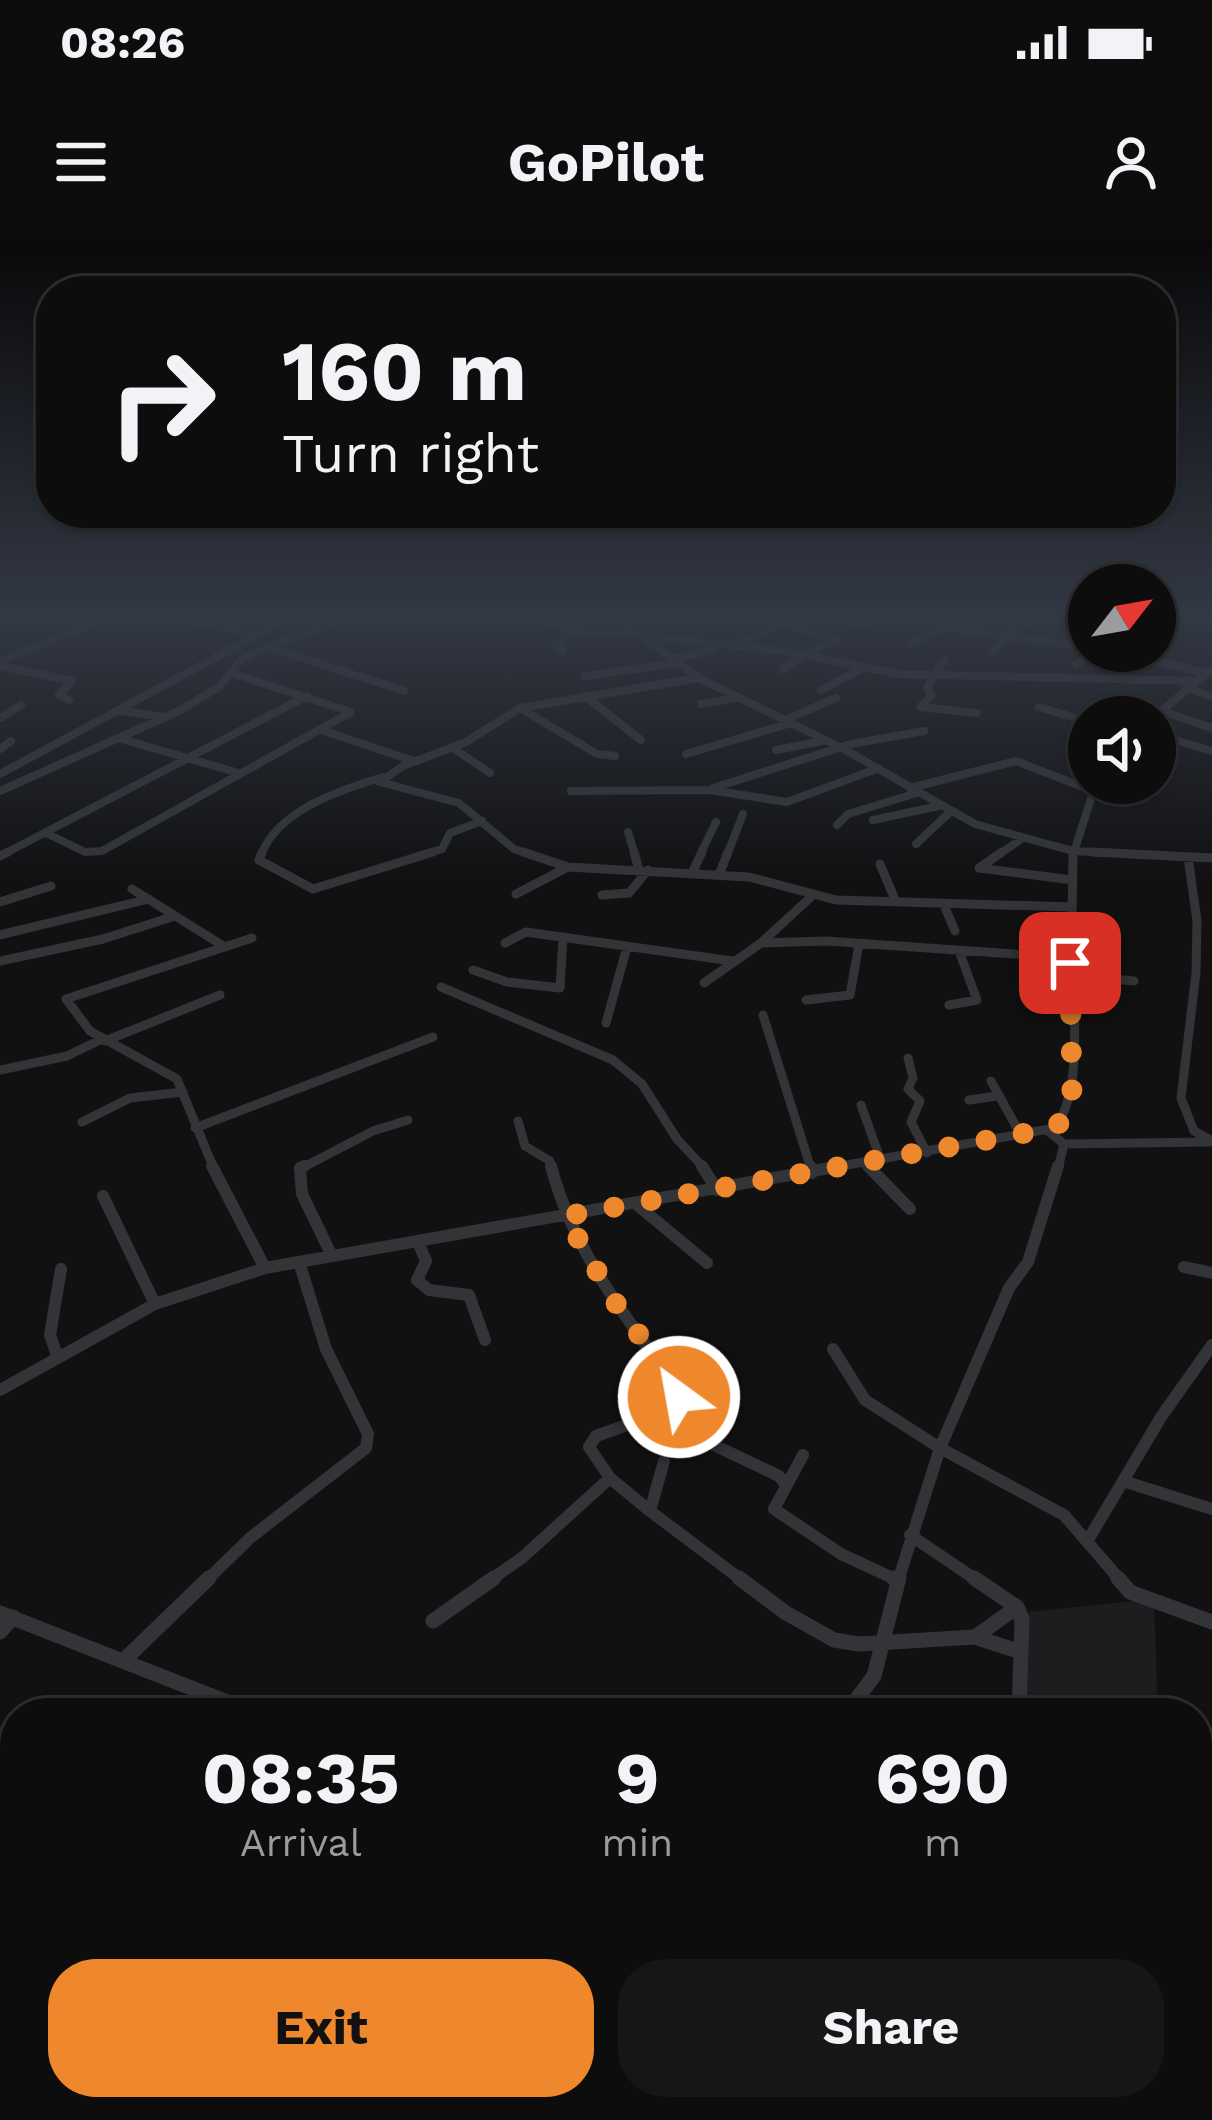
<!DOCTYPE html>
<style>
:root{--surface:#0d0d0e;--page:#161617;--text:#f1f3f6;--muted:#9a9c9e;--line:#2d2d2e;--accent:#ef882c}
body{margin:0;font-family:"Work Sans",sans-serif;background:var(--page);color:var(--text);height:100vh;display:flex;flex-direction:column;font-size:45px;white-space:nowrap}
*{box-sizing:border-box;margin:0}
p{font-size:39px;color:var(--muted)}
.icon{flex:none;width:66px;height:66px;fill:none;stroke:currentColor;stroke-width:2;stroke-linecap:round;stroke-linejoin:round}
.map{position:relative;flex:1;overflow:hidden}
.sheet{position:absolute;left:0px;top:1458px;width:1212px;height:423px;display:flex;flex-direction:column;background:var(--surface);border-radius:48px 48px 0 0;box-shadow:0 3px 9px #0004,0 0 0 3px var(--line)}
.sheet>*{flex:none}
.top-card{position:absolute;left:36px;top:36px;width:1140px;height:252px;border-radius:48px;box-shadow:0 3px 9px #0004,0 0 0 3px var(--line);background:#0d0d0e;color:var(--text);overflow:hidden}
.needle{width:78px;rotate:59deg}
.tools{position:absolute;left:1068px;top:324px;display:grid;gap:24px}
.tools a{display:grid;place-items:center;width:108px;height:108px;border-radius:50%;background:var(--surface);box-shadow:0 3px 9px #0004,0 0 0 3px var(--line);font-size:60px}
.pin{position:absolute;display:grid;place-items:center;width:102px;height:102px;color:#fff;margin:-51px;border-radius:24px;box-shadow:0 6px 18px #0006}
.me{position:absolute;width:132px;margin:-66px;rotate:328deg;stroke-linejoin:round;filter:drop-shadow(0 0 9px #0008)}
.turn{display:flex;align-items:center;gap:42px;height:252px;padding:0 48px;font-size:54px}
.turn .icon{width:156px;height:156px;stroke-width:2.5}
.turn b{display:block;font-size:84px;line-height:102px}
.eta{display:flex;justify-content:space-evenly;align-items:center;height:204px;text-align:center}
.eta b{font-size:72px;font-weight:700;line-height:84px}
.action{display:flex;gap:24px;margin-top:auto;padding:24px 48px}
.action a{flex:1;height:138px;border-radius:48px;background:var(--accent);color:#111;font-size:48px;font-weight:700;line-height:138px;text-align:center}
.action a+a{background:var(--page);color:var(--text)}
.status{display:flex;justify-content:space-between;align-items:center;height:84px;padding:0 60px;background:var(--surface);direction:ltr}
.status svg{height:33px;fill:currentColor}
header{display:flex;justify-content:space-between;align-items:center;height:156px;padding:0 48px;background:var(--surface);font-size:54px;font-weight:700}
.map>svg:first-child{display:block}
.built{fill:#1d1d1f}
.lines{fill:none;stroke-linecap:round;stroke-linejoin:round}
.minor-far3{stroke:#323437;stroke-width:8}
.minor-far2{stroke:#323437;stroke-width:9}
.minor-far1{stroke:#323437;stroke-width:12}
.minor{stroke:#323437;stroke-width:15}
.secondary{fill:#404347;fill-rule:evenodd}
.route{stroke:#ef882c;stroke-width:21;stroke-dasharray:0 37.8}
</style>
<div class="status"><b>08:26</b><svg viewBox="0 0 49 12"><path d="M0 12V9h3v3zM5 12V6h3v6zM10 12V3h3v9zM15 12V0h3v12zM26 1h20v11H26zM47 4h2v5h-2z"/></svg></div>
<header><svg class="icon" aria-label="menu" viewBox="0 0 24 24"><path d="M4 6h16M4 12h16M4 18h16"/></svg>GoPilot<svg class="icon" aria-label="person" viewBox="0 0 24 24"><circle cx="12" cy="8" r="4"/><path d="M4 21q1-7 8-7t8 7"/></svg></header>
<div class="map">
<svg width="1212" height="1880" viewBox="0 0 1212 1880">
<rect width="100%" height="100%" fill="#111112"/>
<path class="built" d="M 1154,1359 L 1158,1473 L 1012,1473 L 1029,1372 Z
M 20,1866 L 1121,1866 L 1121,1880 L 23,1880 Z"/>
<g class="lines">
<path class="minor-far3" d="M 154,374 L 260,394
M 508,374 L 588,392 L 640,394
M 612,374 L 699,438 L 842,508 L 975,584 L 1073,611 L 1152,615
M 899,374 L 962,390 L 1089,407
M 626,384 L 654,374
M 853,386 L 898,374
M 973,392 L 989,374
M 646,396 L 784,411 L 899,434 L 1195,441
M 733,405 L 807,374
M 909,405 L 944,387
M 269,407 L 404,451
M 563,411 L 555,404 L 577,390
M 1116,411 L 1205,433
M 992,412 L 1015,388 L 1044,374
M 673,419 L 715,409
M 944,420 L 927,448 L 932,455 L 920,467 L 977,473
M 0,421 L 114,374
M 1076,424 L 1100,411
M 0,426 L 72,441 L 59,455 L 69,460
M 783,429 L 823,405 L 838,402 L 787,383
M 585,436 L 678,423
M 1187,447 L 1212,457
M 821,450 L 863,428
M 585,456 L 641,500
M 701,464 L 736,458
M 1039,467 L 1089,482
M 520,468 L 597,514 L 615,516
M 122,471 L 163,477
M 1162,471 L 1212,488
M 1154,477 L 1212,429
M 0,478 L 21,465
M 785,480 L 836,458
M 321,490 L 414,521
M 1155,494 L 1212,511
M 118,498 L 239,533
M 453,508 L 490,533
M 0,509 L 11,501
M 776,510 L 822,501
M 686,514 L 791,483
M 0,534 L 296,374
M 713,548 L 851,504 L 924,491
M 910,548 L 1016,521 L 1093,551
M 0,551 L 181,470 L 220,446 L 241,420 L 259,411 L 355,374
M 571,551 L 710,550 L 787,562 L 879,528
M 873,580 L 939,566
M 837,585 L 848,574 L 917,553
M 628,592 L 635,615
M 46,593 L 85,612 L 102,611 L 351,472 L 232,433
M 916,604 L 950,572
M 2,615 L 307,456
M 261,615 C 278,570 340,550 383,537
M 423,615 L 442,609 L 450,593 L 482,581
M 532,615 L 514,609 L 459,563 L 380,542 L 403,526 L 466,502 L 520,468 L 699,438
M 700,615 L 716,582
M 727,615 L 743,574
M 998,615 L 1020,600
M 1073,615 L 1096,543"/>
<path class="minor-far2" d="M 262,612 L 259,620 L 313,649 L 433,612
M 523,612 L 568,627 L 749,637 L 836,660 L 1072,667
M 634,612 L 639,630
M 1002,612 L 979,628 L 1073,640
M 1092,612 L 1212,618
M 0,616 L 8,612
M 1188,617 L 1197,681 L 1196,733 L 1181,858 L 1194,891 L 1212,901
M 880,624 L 896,662
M 692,633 L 702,612
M 719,635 L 728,612
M 132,649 L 225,707
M 516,654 L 568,627
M 602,655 L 629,653 L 648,630
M 0,662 L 51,646
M 944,665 L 955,691
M 0,695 L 149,659
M 505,703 L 526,692 L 732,721
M 761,703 L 826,701 L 1071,718
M 0,721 L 103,699 L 175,676
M 473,730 L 507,742 L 560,748 L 563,697
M 1069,735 L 1134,741
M 704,743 L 761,703 L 812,656
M 441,747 L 613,820 L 642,844 L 677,899 L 705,929
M 806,760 L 850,755 L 859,704
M 949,765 L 977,760 L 959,711
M 763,775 L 811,929
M 606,783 L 627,707
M 105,801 L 220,755
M 908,818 L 913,838 L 908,849 L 920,861 L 911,882 L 927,913
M 0,830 L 67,816 L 102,799
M 991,841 L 1022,897
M 969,860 L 997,856
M 861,865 L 881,921
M 518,881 L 525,906 L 550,921 L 552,929
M 82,882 L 130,858 L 183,852
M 195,888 L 433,797
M 1048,891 L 1064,904 L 1209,902
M 866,924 L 871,929
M 214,929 L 177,839 L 90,791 L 66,759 L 252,698
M 300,929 L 373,891 L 408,880
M 824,929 L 1055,888 C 1089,841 1066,746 1078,688 L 1072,680 L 1073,612
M 1058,929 L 1064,904"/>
<path class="minor-far1" d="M 212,926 L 265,1028
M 304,926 L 300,928 L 302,954 L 332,1016
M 551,926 C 573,1011 628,1080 679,1151 L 677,1163 L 669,1170 L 596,1196 L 589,1207 L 610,1238 L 650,1271
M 702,926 L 717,950
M 810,926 L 812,933
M 868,926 L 910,969
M 103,956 L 155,1064
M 636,964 L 707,1023
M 418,1002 L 426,1021 L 417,1040 L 429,1050 L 469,1055 L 485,1100
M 1184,1027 L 1212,1033
M 833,1109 L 865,1160 L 940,1208 L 1064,1275 L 1121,1341
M 58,1118 L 50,1095 L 61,1029
M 0,1150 L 155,1064 L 265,1028 L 841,926
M 669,1170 L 699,1198 L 779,1236 L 785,1244
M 803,1215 L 774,1269 L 841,1314 L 897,1340
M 664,1221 L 650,1271 L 743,1341
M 1123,1241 L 1212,1269
M 910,1295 L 978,1341
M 1088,1300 L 1161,1177 L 1212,1105
M 206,1341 L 250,1298 L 366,1208 L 368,1194 L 326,1109 L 299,1022
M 489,1341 L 523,1317 L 610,1238
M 898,1341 L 940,1208 L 1009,1048 L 1028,1022 L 1058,926"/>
<path class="minor" d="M 739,1338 L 786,1373 L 834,1400 L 859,1404 L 975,1397 L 1021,1412
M 893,1338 L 897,1340
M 974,1338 L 1017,1367 L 1022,1379 L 1019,1473
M 1118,1338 L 1130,1352 L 1212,1382
M 0,1373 L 255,1473
M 433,1381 L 494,1338
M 0,1392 L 13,1377
M 975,1397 L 1017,1367
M 123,1421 L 209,1338
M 195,1473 L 209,1456
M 846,1473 L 874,1436 L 899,1338
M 1197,1653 L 1212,1658
M 1197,1833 L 1212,1839
M 978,1866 L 986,1880
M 571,1880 L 581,1866"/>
<path class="secondary" d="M 1186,374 L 1197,374 L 1212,381 L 1212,387 Z"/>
</g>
<linearGradient id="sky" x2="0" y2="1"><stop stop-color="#09090a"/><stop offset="0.59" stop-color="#323844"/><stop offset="1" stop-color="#323844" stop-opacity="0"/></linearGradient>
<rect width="1212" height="637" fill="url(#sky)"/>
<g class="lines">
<path class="route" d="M 679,1157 L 676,1145 L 615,1062 L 565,976 L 1054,888 L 1067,876 L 1072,856 L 1070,723"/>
</g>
</svg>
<div class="tools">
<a><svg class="needle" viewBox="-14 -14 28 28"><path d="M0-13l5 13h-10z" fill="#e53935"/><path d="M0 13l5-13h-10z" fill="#9a9c9e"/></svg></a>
<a><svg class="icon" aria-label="sound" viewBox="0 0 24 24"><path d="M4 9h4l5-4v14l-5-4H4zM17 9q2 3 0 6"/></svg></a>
</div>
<div class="pin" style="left:1070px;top:723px;background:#d93025"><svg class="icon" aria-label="arrive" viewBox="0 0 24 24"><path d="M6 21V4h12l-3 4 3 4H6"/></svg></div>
<svg class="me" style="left:679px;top:1157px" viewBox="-20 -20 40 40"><circle r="17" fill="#ef882c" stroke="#fff" stroke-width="3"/><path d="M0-11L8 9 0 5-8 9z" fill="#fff"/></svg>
<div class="top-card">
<div class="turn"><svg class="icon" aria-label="right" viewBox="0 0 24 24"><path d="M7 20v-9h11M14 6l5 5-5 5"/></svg><div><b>160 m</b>Turn right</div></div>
</div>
<section class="sheet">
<div class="eta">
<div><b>08:35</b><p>Arrival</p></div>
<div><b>9</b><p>min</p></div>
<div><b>690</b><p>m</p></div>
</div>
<div class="action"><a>Exit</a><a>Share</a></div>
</section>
</div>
